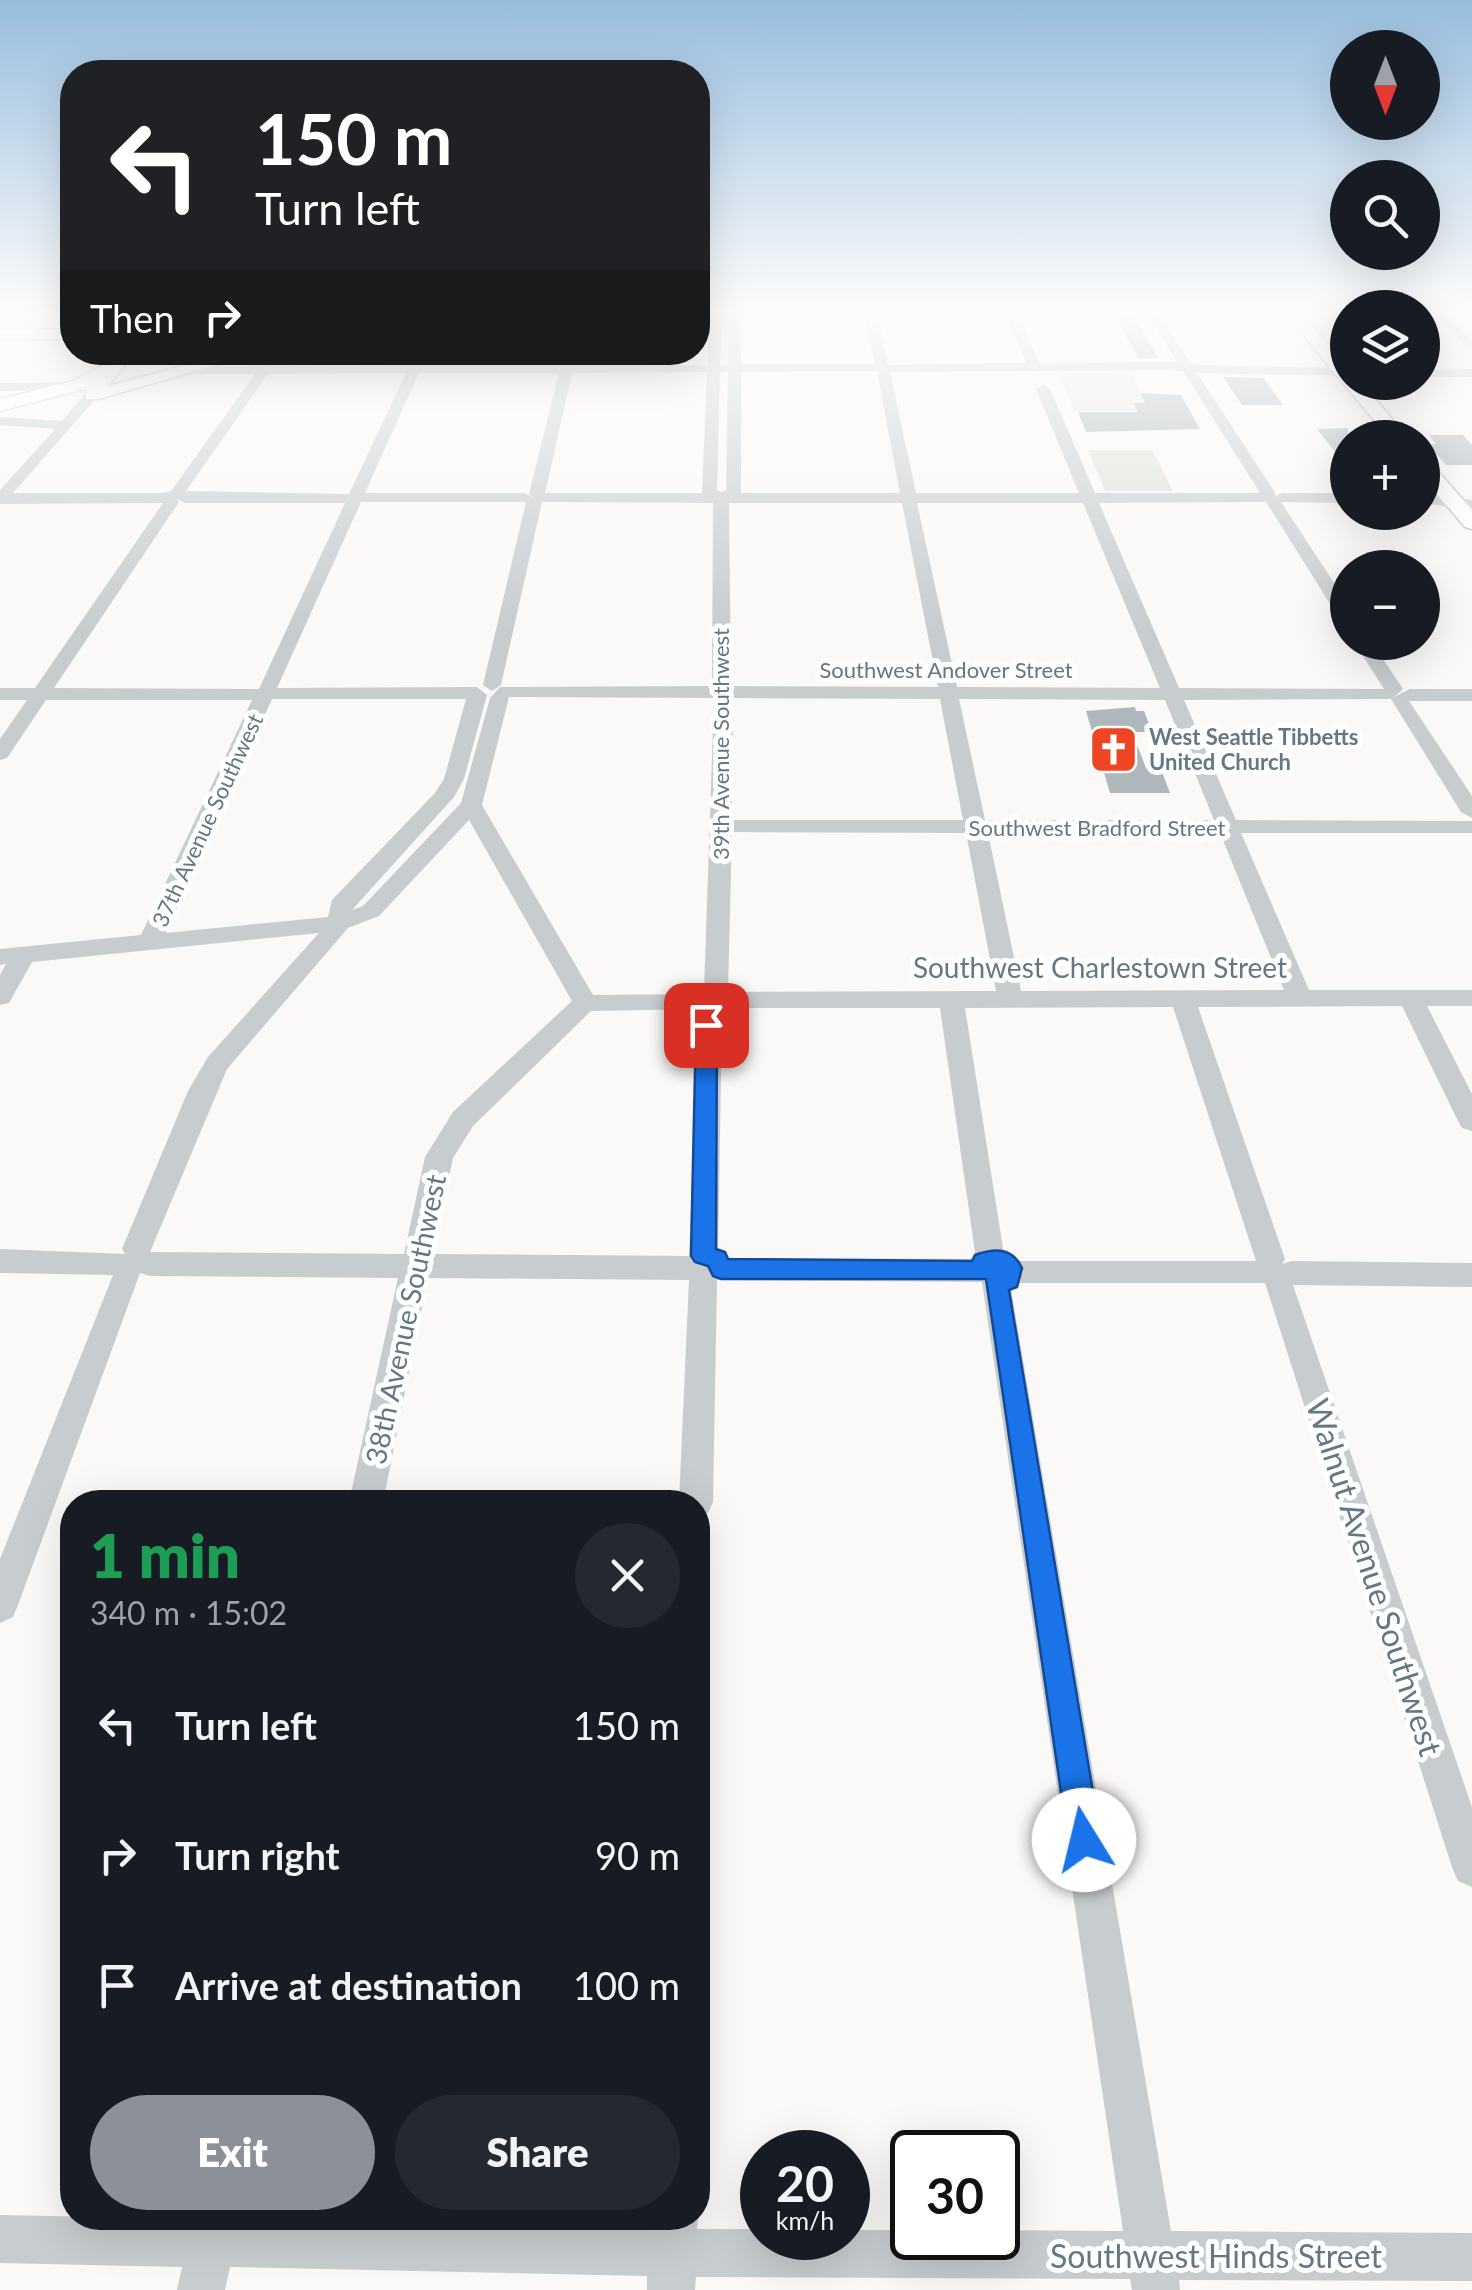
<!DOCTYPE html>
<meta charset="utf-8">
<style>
:root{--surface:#171b24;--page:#242831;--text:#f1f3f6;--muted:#9ea1a6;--accent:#8c9099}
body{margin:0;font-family:Lato,sans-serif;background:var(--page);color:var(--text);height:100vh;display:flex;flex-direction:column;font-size:38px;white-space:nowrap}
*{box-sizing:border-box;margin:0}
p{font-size:32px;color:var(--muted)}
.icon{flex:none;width:55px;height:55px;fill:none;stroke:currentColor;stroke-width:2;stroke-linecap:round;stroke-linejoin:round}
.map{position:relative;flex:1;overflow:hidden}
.sheet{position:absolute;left:60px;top:1490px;width:650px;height:740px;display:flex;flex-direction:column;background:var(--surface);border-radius:40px;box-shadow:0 10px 40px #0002}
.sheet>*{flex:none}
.hud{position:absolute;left:60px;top:60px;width:650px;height:305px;border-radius:40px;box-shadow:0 10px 40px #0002;background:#202124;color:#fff;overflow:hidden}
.needle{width:65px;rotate:180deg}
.controls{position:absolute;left:1330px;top:30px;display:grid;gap:20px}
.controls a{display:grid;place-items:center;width:110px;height:110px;border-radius:50%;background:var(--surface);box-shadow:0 10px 40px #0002;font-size:50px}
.speed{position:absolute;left:740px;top:2130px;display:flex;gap:20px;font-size:50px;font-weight:700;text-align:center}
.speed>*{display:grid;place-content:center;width:130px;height:130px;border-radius:50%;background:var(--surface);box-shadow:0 10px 40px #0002;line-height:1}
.speed small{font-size:25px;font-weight:400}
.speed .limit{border:5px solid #111;border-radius:15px;background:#fff;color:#111}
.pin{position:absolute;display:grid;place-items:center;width:85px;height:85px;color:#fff;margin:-42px;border-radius:20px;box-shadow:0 5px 15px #0006}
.me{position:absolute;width:110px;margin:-55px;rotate:351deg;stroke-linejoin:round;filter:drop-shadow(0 0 8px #0008)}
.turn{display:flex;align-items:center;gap:35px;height:210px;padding:0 30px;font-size:45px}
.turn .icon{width:130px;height:130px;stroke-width:2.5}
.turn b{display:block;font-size:70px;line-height:85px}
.then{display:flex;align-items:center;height:95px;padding:0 30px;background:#0003;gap:20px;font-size:38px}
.round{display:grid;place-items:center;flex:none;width:105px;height:105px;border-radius:52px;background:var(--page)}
.headline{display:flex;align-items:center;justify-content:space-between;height:170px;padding:0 30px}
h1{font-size:60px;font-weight:800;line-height:75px;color:#1e9e55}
.cta{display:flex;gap:20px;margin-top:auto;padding:20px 30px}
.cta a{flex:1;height:115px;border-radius:60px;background:var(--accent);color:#fff;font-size:40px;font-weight:800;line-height:115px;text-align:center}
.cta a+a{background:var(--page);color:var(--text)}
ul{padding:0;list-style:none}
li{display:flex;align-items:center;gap:30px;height:130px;padding:0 30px}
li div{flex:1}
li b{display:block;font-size:38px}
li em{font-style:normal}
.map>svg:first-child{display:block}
.built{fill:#e8e9e8}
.green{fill:#dce2d8}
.building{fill:#adb7bc}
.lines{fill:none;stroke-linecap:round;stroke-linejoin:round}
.major-casing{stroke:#b8bdc1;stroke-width:3}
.highway-casing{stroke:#b9bec0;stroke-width:2}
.minor{fill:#c7cccf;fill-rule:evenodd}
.major{fill:#fff;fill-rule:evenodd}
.highway{fill:#fff;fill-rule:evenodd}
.route{fill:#1a73e8;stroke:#114b97;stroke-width:2.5}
.labels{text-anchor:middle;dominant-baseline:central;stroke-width:10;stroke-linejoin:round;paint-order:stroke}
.far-street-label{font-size:22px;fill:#637784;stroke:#fff}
.far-poi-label{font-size:22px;font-weight:bold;fill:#637784;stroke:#fff;text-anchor:start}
.street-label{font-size:28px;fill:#637784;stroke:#fff}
.near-street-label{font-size:32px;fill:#637784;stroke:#fff}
</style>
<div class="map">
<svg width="1472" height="2290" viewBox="0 0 1472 2290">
<rect width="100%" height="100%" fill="#faf9f7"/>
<path class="built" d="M 1058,373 L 1132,374 L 1144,403 L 1133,403 L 1136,411 L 1074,411 Z"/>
<path class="green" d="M 1088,450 L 1152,450 L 1173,491 L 1105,491 Z"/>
<path class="building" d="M 1112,311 L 1131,311 L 1158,358 L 1139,359 Z
M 1223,377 L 1263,378 L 1283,405 L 1242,405 Z
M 1140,393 L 1181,395 L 1200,429 L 1086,432 L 1078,412 L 1138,412 L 1133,403 L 1145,403 Z
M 1348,428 L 1348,468 L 1317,429 Z
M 1429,435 L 1463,435 L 1472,445 L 1472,465 L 1446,465 L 1428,444 L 1436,444 Z
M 1135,707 L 1136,711 L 1144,711 L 1152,732 L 1132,732 L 1146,768 L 1162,772 L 1170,793 L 1110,793 L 1086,711 Z"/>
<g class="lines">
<defs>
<path id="major" d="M 1283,311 L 1299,311 L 1348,366 L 1348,382 L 1361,382 L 1408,438 L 1389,438 Z
M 0,329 L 72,329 L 72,339 L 0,339 Z
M 118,352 L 135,352 L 108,386 L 234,352 L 263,352 L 98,399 L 86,399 L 86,390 Z
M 1422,459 L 1429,461 L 1472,510 L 1472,529 L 1465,527 L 1422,477 Z"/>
<path id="highway" d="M 117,358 L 124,360 L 124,368 L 86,389 L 0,411 L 0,399 L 72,381 Z"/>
</defs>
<use href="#major" class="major-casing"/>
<use href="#highway" class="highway-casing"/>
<path class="minor" d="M 710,311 L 722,311 L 720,365 L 728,365 L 729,311 L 741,311 L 741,364 L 875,364 L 864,311 L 876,311 L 888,365 L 1026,363 L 1005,311 L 1017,311 L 1039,363 L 1177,362 L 1145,311 L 1157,311 L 1190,362 L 1199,365 L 1348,368 L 1348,376 L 1197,373 L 1276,494 L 1273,497 L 1282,493 L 1348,493 L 1348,503 L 1281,502 L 1348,604 L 1348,623 L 1339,618 L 1266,502 L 1099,503 L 1179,688 L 1384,689 L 1354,642 L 1372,642 L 1403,689 L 1394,697 L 1410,689 L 1472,689 L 1472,701 L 1409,701 L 1472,796 L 1472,818 L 1461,812 L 1391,699 L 1184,700 L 1236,820 L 1472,821 L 1472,833 L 1241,833 L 1309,990 L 1472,990 L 1472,1006 L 1427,1006 L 1472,1094 L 1472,1131 L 1462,1128 L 1458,1121 L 1402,1006 L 1198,1007 L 1285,1259 L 1282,1264 L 1292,1261 L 1472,1263 L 1472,1287 L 1293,1285 L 1472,1807 L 1472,1887 L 1458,1881 L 1452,1867 L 1265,1283 L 1010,1283 L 1171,2231 L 1472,2233 L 1472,2281 L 1179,2280 L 1180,2290 L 1132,2290 L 1130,2279 L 696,2277 L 695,2290 L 647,2290 L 647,2276 L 230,2267 L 225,2290 L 177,2290 L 182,2267 L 0,2263 L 0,2215 L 650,2228 L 650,2218 L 698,2217 L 697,2229 L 762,2229 L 762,2238 L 848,2238 L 848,2230 L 912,2230 L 912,2238 L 998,2238 L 998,2230 L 1123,2231 L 982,1282 L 717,1280 L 713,1502 L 708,1513 L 698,1517 L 698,1502 L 679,1502 L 689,1280 L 428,1278 L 383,1502 L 349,1502 L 398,1278 L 150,1276 L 140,1273 L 18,1605 L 13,1617 L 0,1623 L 0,1559 L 113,1275 L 0,1273 L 0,1249 L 125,1254 L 122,1249 L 188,1091 L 208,1057 L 319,933 L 32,962 L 9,1003 L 0,1005 L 0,975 L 6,964 L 0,965 L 0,949 L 141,935 L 252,700 L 46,700 L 7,758 L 0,760 L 0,739 L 27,700 L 0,700 L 0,688 L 35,688 L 163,503 L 0,504 L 0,490 L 55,429 L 0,425 L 0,417 L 62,421 L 87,392 L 99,395 L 13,493 L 163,493 L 171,491 L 255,374 L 198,374 L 191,370 L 193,367 L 261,366 L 270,358 L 276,362 L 274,366 L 409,365 L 416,352 L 427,354 L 422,365 L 561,365 L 565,352 L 575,352 L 574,365 L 707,365 ZM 1175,370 L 1184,372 L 1260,493 L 1095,493 L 1050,389 L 1043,385 L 1036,389 L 1079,493 L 916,493 L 890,372 ZM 877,371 L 900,493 L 741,493 L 741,372 ZM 707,372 L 702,493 L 545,493 L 572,373 ZM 720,372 L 728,372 L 726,490 L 721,492 L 717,490 ZM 406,373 L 349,494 L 186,491 L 268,374 ZM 419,373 L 559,373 L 529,494 L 533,498 L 524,493 L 365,493 ZM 177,499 L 185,503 L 345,503 L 259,689 L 54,688 L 179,502 ZM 361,502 L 526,502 L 483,685 L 492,691 L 501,685 L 542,502 L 713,503 L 712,686 L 500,687 L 490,698 L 461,803 L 363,906 L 352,910 L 454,797 L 464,779 L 487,695 L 477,687 L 277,688 ZM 729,503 L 902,503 L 938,687 L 731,686 ZM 917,503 L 1083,503 L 1160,688 L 957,687 ZM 509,697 L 714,698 L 704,991 L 719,1006 L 728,1008 L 940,1008 L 976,1259 L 718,1258 L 722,1013 L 718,1007 L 704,1006 L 703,996 L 694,994 L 593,995 L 482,805 ZM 733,698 L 940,699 L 963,820 L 732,820 ZM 272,699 L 466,699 L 444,779 L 435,793 L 332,900 L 328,917 L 166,933 ZM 959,699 L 1165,700 L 1214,820 L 985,820 ZM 469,820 L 572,1001 L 453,1112 L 425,1157 L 404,1254 L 150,1252 L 227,1069 L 348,928 L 379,916 ZM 732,832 L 966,833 L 996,991 L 728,992 ZM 988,833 L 1220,833 L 1284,990 L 1021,991 ZM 1173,1007 L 1256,1261 L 1005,1261 L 965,1008 ZM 699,1009 L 689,1256 L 433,1254 L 453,1158 L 473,1126 L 591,1011 Z
M 1428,311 L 1441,311 L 1472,340 L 1472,351 Z
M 1422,369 L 1472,369 L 1472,377 L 1422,377 Z
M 84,382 L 86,385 L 79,389 L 0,391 L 0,383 Z
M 1422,493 L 1472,500 L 1472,510 L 1422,503 Z"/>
<use href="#major" class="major"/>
<use href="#highway" class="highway"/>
</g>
<linearGradient id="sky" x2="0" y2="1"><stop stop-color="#97bdde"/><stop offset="0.49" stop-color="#fdfcfb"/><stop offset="1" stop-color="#fdfcfb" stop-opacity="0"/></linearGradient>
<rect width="1472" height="632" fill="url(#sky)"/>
<path class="route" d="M 706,1018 L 717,1025 L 716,1249 L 725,1252 L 728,1259 L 972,1261 L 975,1255 C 995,1248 1012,1247 1022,1268 L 1017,1287 L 1009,1290 L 1101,1840 L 1096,1852 L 1084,1857 L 1072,1852 L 1068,1840 L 986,1279 L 721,1279 L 713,1276 L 708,1266 L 695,1262 L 691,1256 L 696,1025 Z"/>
<defs>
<symbol id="church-square" viewBox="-11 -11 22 22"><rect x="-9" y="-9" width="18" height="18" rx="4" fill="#ed4623" stroke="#fff"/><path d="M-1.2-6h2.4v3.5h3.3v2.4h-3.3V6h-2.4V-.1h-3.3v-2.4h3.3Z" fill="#fff"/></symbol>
</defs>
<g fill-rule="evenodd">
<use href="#church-square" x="1086" y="722" width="55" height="55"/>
</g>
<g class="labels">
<g class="far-street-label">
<text x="946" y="669">Southwest Andover Street</text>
<text transform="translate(720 744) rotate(-90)">39th Avenue Southwest</text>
<text transform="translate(207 820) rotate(-65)">37th Avenue Southwest</text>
<text x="1097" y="827">Southwest Bradford Street</text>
</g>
<g class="far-poi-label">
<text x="1149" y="736">West Seattle Tibbetts<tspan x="1149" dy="25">United Church</tspan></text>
</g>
<g class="street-label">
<text x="1100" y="967">Southwest Charlestown Street</text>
<text transform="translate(405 1319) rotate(-78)">38th Avenue Southwest</text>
</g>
<g class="near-street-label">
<text transform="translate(1375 1577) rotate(72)">Walnut Avenue Southwest</text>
<text x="1216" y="2255">Southwest Hinds Street</text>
</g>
</g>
</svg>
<div class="controls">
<a><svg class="needle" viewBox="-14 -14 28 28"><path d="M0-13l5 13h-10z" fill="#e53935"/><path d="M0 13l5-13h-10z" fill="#9ea1a6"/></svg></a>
<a><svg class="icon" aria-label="search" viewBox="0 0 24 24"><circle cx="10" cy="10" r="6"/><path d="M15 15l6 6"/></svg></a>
<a><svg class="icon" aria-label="layers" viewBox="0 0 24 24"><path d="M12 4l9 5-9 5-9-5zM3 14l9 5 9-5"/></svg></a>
<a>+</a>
<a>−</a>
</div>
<div class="speed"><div>20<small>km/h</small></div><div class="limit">30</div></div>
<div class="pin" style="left:706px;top:1025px;background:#d93025"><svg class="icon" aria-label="arrive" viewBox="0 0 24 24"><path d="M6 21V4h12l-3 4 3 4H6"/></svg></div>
<svg class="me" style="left:1084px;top:1840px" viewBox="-20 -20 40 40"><circle r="19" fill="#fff"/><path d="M0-13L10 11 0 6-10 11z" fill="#1a73e8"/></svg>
<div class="hud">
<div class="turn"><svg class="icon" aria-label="left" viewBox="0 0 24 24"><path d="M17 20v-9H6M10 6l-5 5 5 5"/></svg><div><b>150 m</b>Turn left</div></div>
<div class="then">Then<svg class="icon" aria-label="right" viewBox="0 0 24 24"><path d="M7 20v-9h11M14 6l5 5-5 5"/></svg></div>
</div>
<section class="sheet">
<div class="headline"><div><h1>1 min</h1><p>340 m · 15:02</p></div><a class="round"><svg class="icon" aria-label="close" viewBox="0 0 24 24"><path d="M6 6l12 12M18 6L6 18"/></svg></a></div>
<ul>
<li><svg class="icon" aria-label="left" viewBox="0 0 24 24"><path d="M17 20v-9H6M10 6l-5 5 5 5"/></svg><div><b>Turn left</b></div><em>150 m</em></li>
<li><svg class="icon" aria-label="right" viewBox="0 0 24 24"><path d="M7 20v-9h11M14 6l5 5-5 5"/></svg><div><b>Turn right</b></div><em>90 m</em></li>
<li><svg class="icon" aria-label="arrive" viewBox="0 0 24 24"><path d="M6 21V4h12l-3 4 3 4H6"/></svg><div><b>Arrive at destination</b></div><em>100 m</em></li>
</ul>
<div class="cta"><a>Exit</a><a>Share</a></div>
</section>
</div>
